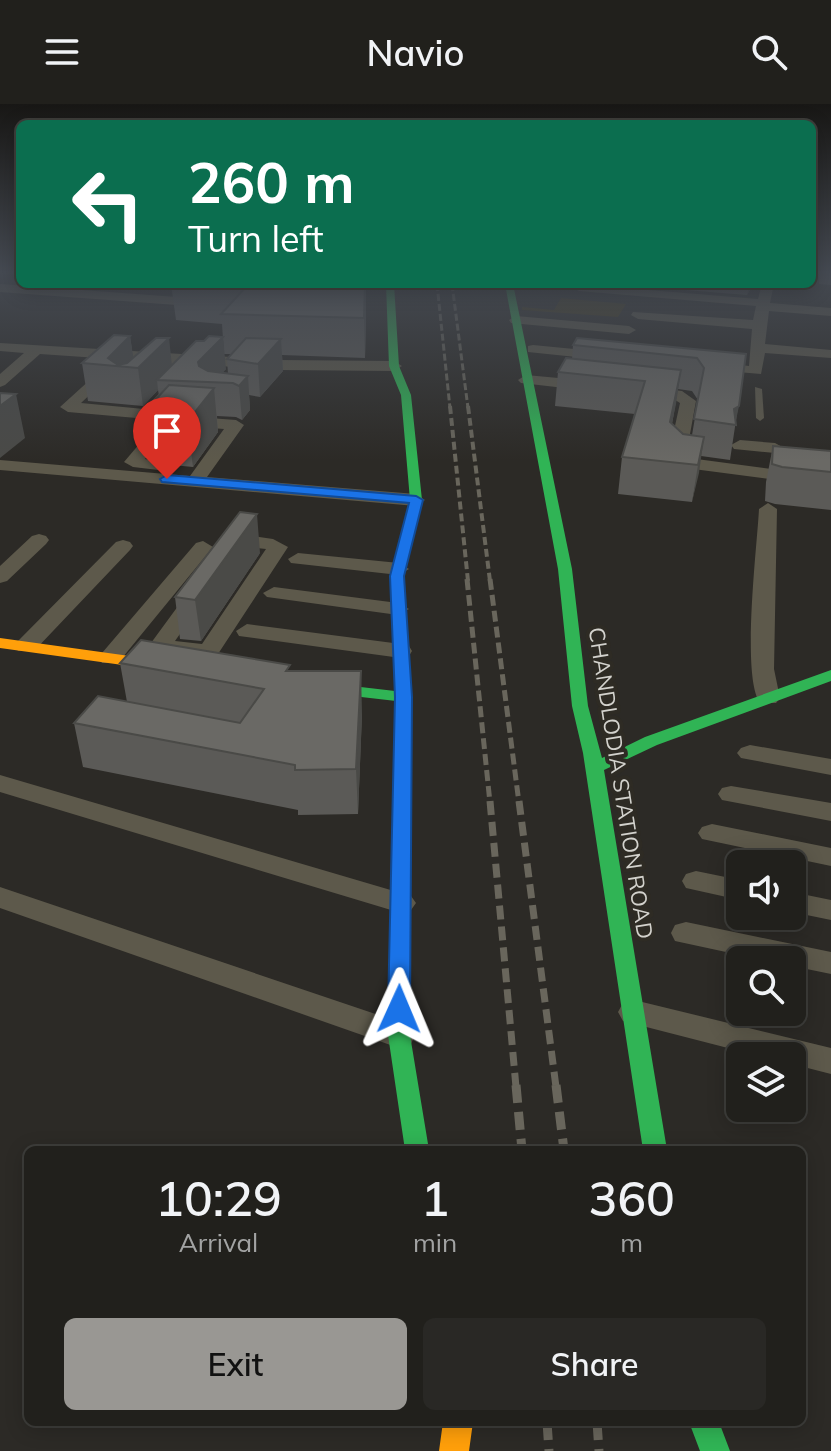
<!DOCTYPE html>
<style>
:root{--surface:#21201c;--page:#292825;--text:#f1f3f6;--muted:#a2a3a3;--line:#3e3e3b;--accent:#999793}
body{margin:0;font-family:Mulish,sans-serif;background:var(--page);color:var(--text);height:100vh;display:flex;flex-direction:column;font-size:30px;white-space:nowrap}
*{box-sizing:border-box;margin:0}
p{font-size:26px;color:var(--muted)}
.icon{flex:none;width:44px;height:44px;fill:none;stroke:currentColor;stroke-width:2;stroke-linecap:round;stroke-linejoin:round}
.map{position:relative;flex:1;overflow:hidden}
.drawer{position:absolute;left:24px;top:1042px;width:782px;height:280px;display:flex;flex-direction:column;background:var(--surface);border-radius:12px;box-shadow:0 4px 20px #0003,0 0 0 2px var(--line)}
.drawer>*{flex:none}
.top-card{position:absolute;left:16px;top:16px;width:800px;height:168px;border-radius:12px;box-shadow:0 4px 20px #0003,0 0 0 2px var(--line);background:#0b6e4f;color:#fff;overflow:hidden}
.fabs{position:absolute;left:726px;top:746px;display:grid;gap:16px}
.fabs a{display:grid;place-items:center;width:80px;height:80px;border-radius:12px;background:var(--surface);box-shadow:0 4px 20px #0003,0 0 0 2px var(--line);font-size:40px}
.pin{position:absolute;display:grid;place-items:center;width:68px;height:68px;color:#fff;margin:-82px -34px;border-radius:50% 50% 50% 0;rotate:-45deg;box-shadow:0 0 8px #0007}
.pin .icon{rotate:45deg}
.me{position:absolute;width:88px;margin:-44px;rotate:1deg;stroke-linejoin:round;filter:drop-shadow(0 0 6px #0008)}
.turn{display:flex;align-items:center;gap:28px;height:168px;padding:0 40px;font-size:36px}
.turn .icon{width:104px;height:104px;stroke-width:2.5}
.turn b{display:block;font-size:56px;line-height:68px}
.eta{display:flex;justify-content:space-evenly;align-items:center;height:136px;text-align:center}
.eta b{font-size:48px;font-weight:600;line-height:56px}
.cta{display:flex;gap:16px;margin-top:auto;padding:16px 40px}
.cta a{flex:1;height:92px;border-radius:12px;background:var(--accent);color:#111;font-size:32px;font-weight:600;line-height:92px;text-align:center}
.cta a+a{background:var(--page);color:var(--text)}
header{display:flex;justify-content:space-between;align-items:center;height:104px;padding:0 40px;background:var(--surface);font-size:36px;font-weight:600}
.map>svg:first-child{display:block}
.green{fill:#423816}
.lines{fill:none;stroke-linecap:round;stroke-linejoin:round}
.lane{fill:#5d594b;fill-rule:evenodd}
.street{fill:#5d594b;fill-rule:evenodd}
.fast{fill:#30b455;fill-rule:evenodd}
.slow{fill:#ff9f0a;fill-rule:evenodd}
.rail-far4{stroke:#69665c;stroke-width:3;stroke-dasharray:7 3;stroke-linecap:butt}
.rail-far3{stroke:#69665c;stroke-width:4;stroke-dasharray:8 4;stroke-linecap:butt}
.rail-far2{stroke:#69665c;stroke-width:5;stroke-dasharray:11 5;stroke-linecap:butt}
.rail-far1{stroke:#69665c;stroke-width:7;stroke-dasharray:14 7;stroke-linecap:butt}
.rail{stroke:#69665c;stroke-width:9;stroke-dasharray:18 9;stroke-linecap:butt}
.wall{fill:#5b5a57;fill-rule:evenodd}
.shaded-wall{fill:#4a4a47}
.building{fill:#6a6965;stroke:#4a4a47;stroke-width:2}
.route{fill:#1a73e8;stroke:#114b97;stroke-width:2}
.labels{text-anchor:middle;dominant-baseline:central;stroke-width:8;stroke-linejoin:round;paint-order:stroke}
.street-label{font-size:22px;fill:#d3d2cd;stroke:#2e2b24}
</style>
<header><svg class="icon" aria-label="menu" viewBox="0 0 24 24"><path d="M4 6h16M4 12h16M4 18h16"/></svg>Navio<svg class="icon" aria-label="search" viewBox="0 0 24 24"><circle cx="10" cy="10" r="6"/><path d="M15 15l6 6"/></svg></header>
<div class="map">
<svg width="831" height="1347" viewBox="0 0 831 1347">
<rect width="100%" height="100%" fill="#2c2a26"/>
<path class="green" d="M 561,194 L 626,200 L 618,213 L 522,206 L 522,203 L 554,206 Z"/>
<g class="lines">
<path class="lane" d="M 755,283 L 762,285 L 764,314 L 760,317 L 756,314 Z"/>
<path class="street" d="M 0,180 L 177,193 L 184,197 L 177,201 L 0,188 Z
M 575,180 L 758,195 L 762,180 L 774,180 L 770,199 L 831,204 L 831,212 L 769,207 L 765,240 L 831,246 L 831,254 L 765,249 L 761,270 L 703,265 L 703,259 L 708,257 L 749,262 L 752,225 L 638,215 L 631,211 L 633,208 L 753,216 L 756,202 L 579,187 L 572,183 Z
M 516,212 L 629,222 L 636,226 L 629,230 L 511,219 L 509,216 Z
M 0,239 L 279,256 L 394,257 L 402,262 L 394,267 L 279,266 L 176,259 L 190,261 L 197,268 L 154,313 L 148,315 L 68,308 L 60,303 L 113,255 L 40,250 L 5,281 L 0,283 L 0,270 L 24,249 L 0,247 ZM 118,264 L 180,268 L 144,305 L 81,299 Z
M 533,241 L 605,248 L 612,252 L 605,256 L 528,248 L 528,242 Z
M 526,271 L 591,277 L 599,282 L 591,287 L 521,279 L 518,276 Z
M 642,282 L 682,287 L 696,297 L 686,352 L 689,354 L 831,373 L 831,383 L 678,363 L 668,354 L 680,299 L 672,294 L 636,290 L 636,284 Z
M 169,311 L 236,316 L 244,321 L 207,373 L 416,390 L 425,396 L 416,402 L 0,366 L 0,356 L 190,372 L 224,325 L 173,321 L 145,355 L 167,359 L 170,363 L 167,367 L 133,363 L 124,358 L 163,312 Z
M 740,336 L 775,339 L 784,344 L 775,349 L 734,345 L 731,341 Z
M 768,399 L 777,405 L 774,565 L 780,594 L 776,599 L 760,599 C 741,572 757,444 759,405 Z
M 39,430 L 46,432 L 49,436 L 46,440 L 7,477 L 0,479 L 0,462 L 32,432 Z
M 245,431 L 273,435 L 288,443 L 218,550 L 199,555 L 167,549 L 156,564 L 140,564 L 137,559 L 140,554 L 192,483 L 199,481 L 210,487 L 175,537 L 202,540 L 266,445 L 245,443 L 228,451 L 218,445 L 225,437 Z
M 123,436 L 130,438 L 133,442 L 130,446 L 34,547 L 18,547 L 15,542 L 18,537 L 116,438 Z
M 203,437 L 213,443 L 118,559 L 102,559 L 99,554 L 102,549 L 196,439 Z
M 298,449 L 399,459 L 409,465 L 399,471 L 291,459 L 288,455 Z
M 274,483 L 398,499 L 409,505 L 398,511 L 267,493 L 263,489 Z
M 247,520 L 401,540 L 409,542 L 412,547 L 409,552 L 401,554 L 239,532 L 236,527 Z
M 750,641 L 831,655 L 831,671 L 741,654 L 737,649 L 741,644 Z
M 0,671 L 411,792 L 416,799 L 411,806 L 401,809 L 0,688 Z
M 731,682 L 831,699 L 831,717 L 722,696 L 718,690 L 722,684 Z
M 712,720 L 831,744 L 831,762 L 702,735 L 698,729 L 702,723 Z
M 696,767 L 740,776 L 740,796 L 686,784 L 682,777 L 686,770 Z
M 0,783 L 411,922 L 415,931 L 411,940 L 399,944 L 0,804 Z
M 792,788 L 831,796 L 831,816 L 792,808 Z
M 686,818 L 831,848 L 831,870 L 792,862 L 792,856 L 763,856 L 675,837 L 671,829 L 675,821 Z
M 634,896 L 831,944 L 831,970 L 792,960 L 792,952 L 759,952 L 623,917 L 618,908 L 623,899 Z"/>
<path class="fast" d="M 386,180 L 394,180 L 399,262 L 411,291 L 422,396 L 404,472 L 412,593 L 410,931 L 429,1046 L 405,1046 L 388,931 L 396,597 L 309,587 L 301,582 L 309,577 L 395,587 L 390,472 L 410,396 L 401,291 L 389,262 Z
M 505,180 L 513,180 L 572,465 L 588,602 L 602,654 L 645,633 L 831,566 L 831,577 L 657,641 L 604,666 L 667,1046 L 643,1046 L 583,649 L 572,602 L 558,465 Z
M 689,1318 L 719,1318 L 730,1347 L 700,1347 Z"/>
<path class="slow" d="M 0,534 L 173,558 L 181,563 L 173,568 L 0,544 Z
M 443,1318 L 473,1318 L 469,1347 L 439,1347 Z"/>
<path class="rail-far4" d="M 437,180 L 450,304
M 452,180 L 468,304"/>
<path class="rail-far3" d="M 450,302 L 468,477
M 468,302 L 490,477"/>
<path class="rail-far2" d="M 467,475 L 490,699
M 490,475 L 519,699"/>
<path class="rail-far1" d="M 490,697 L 516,983
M 519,697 L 556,983"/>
<path class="rail" d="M 516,981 L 522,1046
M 556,981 L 564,1046
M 547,1318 L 549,1347
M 597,1318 L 599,1347"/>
</g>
<path class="wall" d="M 819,168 L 831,168 L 831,181 L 819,180 Z
M 171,180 L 366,180 L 366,213 L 365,254 L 282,251 L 283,267 L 260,293 L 249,291 L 250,306 L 242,316 L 236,313 L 217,312 L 218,328 L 193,363 L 172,361 L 168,356 L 151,353 L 144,308 L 159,292 L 158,286 L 143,302 L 88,297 L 82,259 L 130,232 L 133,253 L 172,261 L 226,265 L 222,269 L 228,270 L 227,255 L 231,250 L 224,250 L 222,220 L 176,216 Z
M 612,180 L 753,180 L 747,191 Z
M 573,241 L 746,250 L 730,356 L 701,352 L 692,398 L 618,390 L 622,353 L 635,310 L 555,302 L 558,268 L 572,255 ZM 678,285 L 692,287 L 698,296 L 692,331 L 683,330 L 672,320 Z
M 773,342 L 831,347 L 831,406 L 775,400 L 765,397 L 766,378 Z
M 260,449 L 201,537 L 180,535 L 175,493 Z
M 120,559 L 290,567 L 362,610 L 358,710 L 298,711 L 298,706 L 83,663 L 74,619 L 127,598 Z"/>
<path class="shaded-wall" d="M 366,180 L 366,213 L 365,254 L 364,214 Z
M 750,180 L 753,180 L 747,191 L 749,182 Z
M 130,232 L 135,264 L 109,261 L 108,254 Z
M 223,233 L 226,265 L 213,278 L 200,278 L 198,258 Z
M 169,234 L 173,271 L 157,276 L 158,286 L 143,302 L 138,264 Z
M 281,235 L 283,267 L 260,293 L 258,260 Z
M 681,266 L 676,300 L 665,353 L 670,318 Z
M 248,272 L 250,306 L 242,316 L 239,282 Z
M 214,284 L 218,328 L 193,363 L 187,318 Z
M 16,290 L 25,334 L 0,354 L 0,302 Z
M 739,302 L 735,321 L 734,305 Z
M 704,333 L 699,369 L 692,398 L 698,361 Z
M 257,410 L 260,449 L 201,537 L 195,496 Z
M 361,567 L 362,610 L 358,710 L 356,665 Z"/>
<path class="building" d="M 821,168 L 831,168 L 831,171 L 821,170 Z
M 193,180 L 365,180 L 364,214 L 221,210 L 245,184 Z
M 114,231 L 130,232 L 108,254 L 118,261 L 127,259 L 156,234 L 169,234 L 138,264 L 82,259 Z
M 209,232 L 223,233 L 198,258 L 199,262 L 208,267 L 248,272 L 239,282 L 233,279 L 157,276 L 196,237 L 204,237 Z
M 246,234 L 281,235 L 258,260 L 227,255 Z
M 577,234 L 746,250 L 739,302 L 734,305 L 736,321 L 694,315 L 704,264 L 697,254 L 573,241 Z
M 566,254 L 681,266 L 670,318 L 683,330 L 704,333 L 698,361 L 622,353 L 645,277 L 558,268 Z
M 169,281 L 214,284 L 187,318 L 167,317 L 162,311 L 144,308 Z
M 0,289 L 16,290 L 0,302 Z
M 773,342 L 831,347 L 831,368 L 782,363 L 772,360 Z
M 240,408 L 257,410 L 195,496 L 175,493 Z
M 141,536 L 290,561 L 286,567 L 361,567 L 356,665 L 295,666 L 295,661 L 74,619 L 98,592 L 240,619 L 264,585 L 120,559 Z"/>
<linearGradient id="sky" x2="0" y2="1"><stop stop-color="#181715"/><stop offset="0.47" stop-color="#454a52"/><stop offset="1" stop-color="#454a52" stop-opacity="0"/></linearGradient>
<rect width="831" height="357" fill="url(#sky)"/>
<path class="route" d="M 167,371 L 416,392 L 423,396 L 404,472 L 412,593 L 410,905 L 407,911 L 399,914 L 391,911 L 388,905 L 395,593 L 390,472 L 409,399 L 162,378 L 160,375 Z"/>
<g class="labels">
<g class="street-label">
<text transform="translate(621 679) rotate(81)">CHANDLODIA STATION ROAD</text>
</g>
</g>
</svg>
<div class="fabs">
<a><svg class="icon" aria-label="sound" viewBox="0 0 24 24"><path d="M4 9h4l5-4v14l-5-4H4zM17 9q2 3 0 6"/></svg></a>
<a><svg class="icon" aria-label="search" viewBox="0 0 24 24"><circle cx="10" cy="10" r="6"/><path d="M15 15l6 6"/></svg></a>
<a><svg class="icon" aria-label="layers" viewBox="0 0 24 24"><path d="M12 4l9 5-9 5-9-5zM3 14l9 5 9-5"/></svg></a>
</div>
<div class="pin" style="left:167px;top:375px;background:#d93025"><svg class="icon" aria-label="arrive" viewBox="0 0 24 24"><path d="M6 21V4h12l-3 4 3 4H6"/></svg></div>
<svg class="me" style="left:399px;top:905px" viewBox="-20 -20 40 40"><path d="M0-17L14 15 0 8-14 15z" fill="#1a73e8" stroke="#fff" stroke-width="4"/></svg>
<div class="top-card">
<div class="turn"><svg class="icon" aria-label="left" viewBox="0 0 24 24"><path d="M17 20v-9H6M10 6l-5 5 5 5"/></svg><div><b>260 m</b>Turn left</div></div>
</div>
<section class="drawer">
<div class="eta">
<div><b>10:29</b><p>Arrival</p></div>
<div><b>1</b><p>min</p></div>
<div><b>360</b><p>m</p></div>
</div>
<div class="cta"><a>Exit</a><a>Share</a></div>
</section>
</div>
